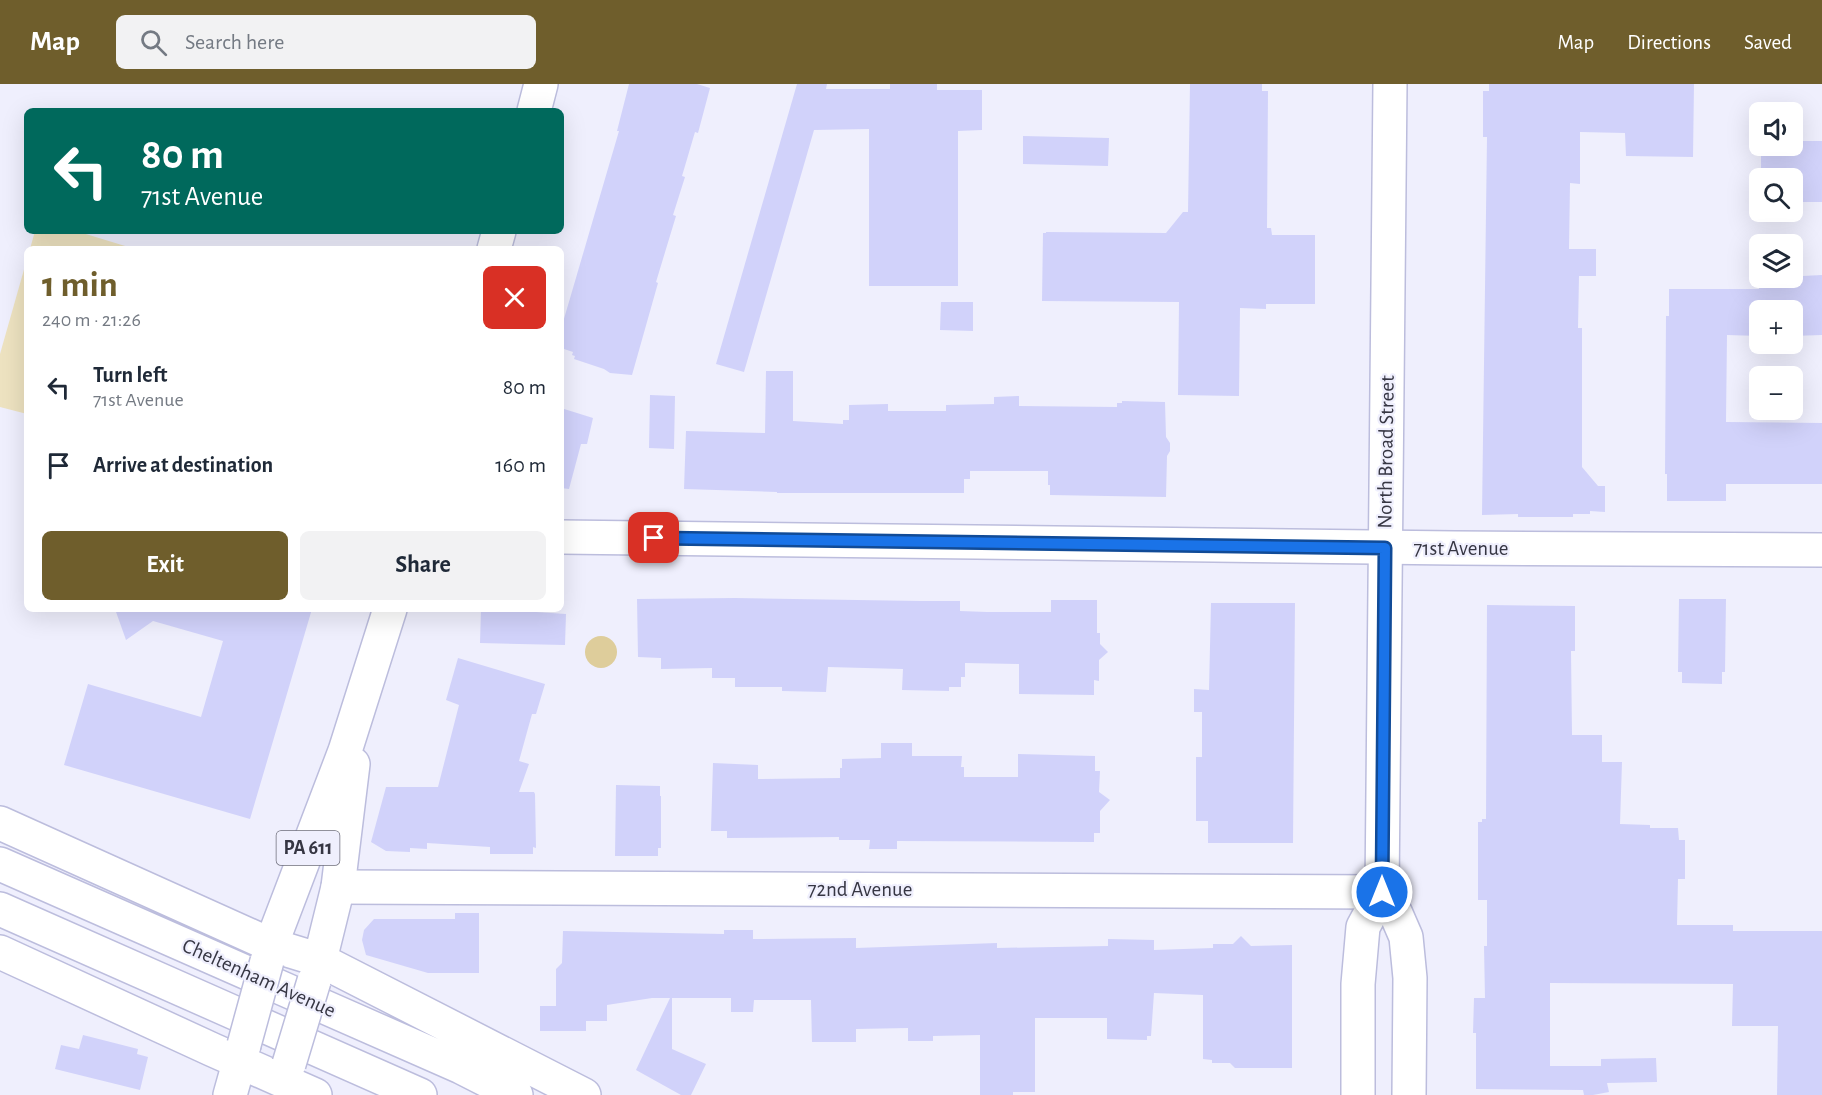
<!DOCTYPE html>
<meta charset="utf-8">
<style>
:root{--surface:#fff;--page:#f2f2f3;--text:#1f2937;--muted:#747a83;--accent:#6f5e2c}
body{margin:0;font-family:"Alegreya Sans",sans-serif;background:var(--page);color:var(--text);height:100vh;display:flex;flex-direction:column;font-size:22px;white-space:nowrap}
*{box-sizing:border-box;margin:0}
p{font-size:20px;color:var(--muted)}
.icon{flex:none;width:33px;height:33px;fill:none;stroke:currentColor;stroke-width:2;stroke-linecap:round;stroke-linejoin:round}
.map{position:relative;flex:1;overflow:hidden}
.side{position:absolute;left:24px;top:162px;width:540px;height:366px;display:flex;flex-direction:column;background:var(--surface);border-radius:9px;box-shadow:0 6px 24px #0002}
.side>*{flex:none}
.banner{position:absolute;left:24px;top:24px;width:540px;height:126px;border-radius:9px;box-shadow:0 6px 24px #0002;background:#00695c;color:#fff;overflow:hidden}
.controls{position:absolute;left:1749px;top:18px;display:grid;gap:12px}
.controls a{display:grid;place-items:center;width:54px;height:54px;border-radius:9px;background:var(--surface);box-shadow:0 6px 24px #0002;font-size:30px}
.pin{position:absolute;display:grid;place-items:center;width:51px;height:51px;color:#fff;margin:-26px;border-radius:12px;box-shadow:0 3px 9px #0006}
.me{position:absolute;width:66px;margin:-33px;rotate:0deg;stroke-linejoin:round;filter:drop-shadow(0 0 4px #0008)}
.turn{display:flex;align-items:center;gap:21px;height:126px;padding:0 18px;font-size:27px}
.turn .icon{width:78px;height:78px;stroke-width:2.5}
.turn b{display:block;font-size:42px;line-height:51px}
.round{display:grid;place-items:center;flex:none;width:63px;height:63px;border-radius:9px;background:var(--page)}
.summary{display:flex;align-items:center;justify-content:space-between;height:102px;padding:0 18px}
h1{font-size:36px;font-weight:600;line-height:45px;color:var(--accent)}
.action{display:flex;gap:12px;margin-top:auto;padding:12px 18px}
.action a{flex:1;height:69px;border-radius:9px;background:var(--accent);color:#fff;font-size:24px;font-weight:600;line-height:69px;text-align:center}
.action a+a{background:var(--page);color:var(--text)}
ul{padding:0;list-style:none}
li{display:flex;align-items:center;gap:18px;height:78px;padding:0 18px}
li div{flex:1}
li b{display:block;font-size:22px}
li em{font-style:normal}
header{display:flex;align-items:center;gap:36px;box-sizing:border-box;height:84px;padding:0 30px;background:var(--accent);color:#fff}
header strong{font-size:28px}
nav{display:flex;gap:33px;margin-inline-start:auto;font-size:21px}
.search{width:420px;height:54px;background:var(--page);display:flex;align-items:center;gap:15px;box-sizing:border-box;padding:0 21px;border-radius:9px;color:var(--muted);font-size:22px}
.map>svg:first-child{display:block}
.green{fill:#ede2c0}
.water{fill:#decd9b}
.building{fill:#d1d2fa}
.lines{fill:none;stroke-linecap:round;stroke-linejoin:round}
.minor-casing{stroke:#bcbddd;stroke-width:36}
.major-casing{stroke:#bcbddd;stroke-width:36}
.highway-casing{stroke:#bcbddd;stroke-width:36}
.minor{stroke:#fff;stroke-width:33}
.major{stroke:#fff;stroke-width:33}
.highway{stroke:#fff;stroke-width:33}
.highway-bridge-casing{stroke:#bcbddd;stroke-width:36;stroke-linecap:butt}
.highway-bridge{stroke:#fff;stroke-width:33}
.route-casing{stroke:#114b97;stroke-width:15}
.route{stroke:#1a73e8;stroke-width:10}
.labels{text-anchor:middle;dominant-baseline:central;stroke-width:4.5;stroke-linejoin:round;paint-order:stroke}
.shield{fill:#efeffd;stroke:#6e6e7b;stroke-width:1.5}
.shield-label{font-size:20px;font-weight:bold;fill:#363643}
.street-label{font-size:21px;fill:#363643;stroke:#efeffd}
</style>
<header>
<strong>Map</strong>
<div class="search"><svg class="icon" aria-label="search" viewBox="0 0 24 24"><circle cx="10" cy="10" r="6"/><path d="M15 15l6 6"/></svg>Search here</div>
<nav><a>Map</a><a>Directions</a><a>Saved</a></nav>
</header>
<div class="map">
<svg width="1822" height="1011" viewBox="0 0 1822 1011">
<rect width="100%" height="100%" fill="#efeffd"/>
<path class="green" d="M 35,147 L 76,147 L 135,165 L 30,165 Z
M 27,175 L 27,330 L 0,323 L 0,270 Z"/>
<path class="water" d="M585 568a16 16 0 1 1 32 0a16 16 0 1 1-32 0Z"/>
<path class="building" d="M 629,0 L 697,0 L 710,4 L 698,49 L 695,48 L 682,92 L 685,93 L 673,131 L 676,132 L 656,198 L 658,199 L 632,291 L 610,289 L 604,285 L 574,275 L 575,272 L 572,271 L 573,268 L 561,264 L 561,245 L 619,47 L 617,47 Z
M 797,0 L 827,0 L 826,5 L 890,5 L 890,0 L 937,0 L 937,6 L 982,6 L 982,46 L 958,47 L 958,202 L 869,202 L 869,45 L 814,46 L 744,288 L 716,280 Z
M 1190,0 L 1262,0 L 1262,7 L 1268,7 L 1267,144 L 1271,144 L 1272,151 L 1315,151 L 1315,220 L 1266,220 L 1266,225 L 1240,224 L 1239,312 L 1178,311 L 1179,218 L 1042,217 L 1043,149 L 1046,149 L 1046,148 L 1166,149 L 1183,128 L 1188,128 Z
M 1489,0 L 1694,0 L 1693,73 L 1626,72 L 1625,49 L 1580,48 L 1580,100 L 1570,99 L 1569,165 L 1596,165 L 1596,192 L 1579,192 L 1578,244 L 1582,244 L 1582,383 L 1598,402 L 1605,402 L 1605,428 L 1590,427 L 1590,430 L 1573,430 L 1573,433 L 1518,433 L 1518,430 L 1482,431 L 1487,53 L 1483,53 L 1483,7 L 1489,7 Z
M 1023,52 L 1109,54 L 1108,82 L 1023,80 Z
M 1792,57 L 1822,57 L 1822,118 L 1792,118 L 1792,94 L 1761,94 L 1761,62 L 1792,62 Z
M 1759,191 L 1760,194 L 1822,191 L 1822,251 L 1792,252 L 1792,226 L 1760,226 L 1760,252 L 1727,251 L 1726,338 L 1822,339 L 1822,400 L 1726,400 L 1726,417 L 1667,417 L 1667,390 L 1665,390 L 1666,232 L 1669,232 L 1669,205 L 1759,205 Z
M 941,218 L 973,218 L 973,247 L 940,246 Z
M 766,287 L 793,287 L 793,337 L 843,340 L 843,336 L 849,336 L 849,321 L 888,320 L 888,327 L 946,327 L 946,321 L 994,320 L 994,313 L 1019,312 L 1019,322 L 1117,323 L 1117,319 L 1122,319 L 1122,317 L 1165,318 L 1166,353 L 1170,359 L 1170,367 L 1167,372 L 1166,413 L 1050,411 L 1050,401 L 1048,401 L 1048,387 L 970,387 L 970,395 L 964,395 L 964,409 L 777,409 L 777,408 L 684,405 L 686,347 L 765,349 Z
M 650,311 L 675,312 L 674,365 L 649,364 Z
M 561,324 L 593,334 L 587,360 L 581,360 L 569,405 L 561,404 Z
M 735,514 L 920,517 L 960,517 L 960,527 L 987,528 L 1051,528 L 1051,516 L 1097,516 L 1097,549 L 1100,549 L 1100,560 L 1108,568 L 1099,576 L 1099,597 L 1094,596 L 1094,611 L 1019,610 L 1019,580 L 965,579 L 965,593 L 961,593 L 961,603 L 949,603 L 949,607 L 902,606 L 903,585 L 828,583 L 826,608 L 782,607 L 782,603 L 735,603 L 735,594 L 712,594 L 712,584 L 661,585 L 661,574 L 638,573 L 637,515 Z
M 1679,515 L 1726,515 L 1725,588 L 1722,588 L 1722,600 L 1682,599 L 1682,588 L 1678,588 Z
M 1211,519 L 1295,519 L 1293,759 L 1208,759 L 1208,737 L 1196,737 L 1196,673 L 1202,673 L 1202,628 L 1194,628 L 1194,605 L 1209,606 Z
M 1487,521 L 1575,522 L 1575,567 L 1571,567 L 1572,651 L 1602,651 L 1602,678 L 1622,678 L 1620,740 L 1650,741 L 1650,744 L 1678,744 L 1679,756 L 1685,756 L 1685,795 L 1678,795 L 1677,841 L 1733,841 L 1733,847 L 1822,847 L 1822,1011 L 1777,1011 L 1778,942 L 1732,942 L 1733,900 L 1550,899 L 1550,982 L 1601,982 L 1601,975 L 1656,974 L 1657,998 L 1607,999 L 1609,1008 L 1593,1011 L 1584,1011 L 1583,1006 L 1476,1005 L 1476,949 L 1473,949 L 1474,914 L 1485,914 L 1484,862 L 1487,862 L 1487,816 L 1478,816 L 1478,738 L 1482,738 L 1482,735 L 1486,735 Z
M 115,525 L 312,525 L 250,735 L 64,681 L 88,600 L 201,633 L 223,557 L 153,537 L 126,556 Z
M 481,525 L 536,525 L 536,528 L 566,530 L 565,561 L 480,559 Z
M 458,574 L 545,600 L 536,630 L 532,630 L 519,677 L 529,680 L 519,708 L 534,708 L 535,710 L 536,764 L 533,763 L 533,770 L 490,770 L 490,763 L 427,759 L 427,765 L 410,764 L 410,768 L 386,767 L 371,758 L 386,703 L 438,703 L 459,621 L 446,616 Z
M 881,659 L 912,659 L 912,672 L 962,672 L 961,683 L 964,683 L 964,693 L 1018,693 L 1018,670 L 1095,672 L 1095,687 L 1100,687 L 1099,708 L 1110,716 L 1100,727 L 1100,749 L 1094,749 L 1094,758 L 1091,758 L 897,757 L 897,765 L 869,765 L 870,756 L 839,756 L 839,753 L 727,754 L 727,747 L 711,747 L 713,679 L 758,681 L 758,695 L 840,694 L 840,684 L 842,684 L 842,675 L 881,674 Z
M 616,701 L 660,702 L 660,712 L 661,712 L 661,764 L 658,764 L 658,772 L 615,772 Z
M 455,829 L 479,829 L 479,889 L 428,889 L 366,871 L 362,856 L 364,846 L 374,835 L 455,835 Z
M 724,846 L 753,846 L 753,855 L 856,854 L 856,864 L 997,859 L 997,864 L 1108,862 L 1108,855 L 1154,856 L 1154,866 L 1213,864 L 1213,860 L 1233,860 L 1241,852 L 1251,862 L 1292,861 L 1292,984 L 1235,984 L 1230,979 L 1212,979 L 1212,976 L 1203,975 L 1203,911 L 1154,909 L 1151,952 L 1147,952 L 1147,956 L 1107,955 L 1107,934 L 1035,934 L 1035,1008 L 1013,1008 L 1013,1011 L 980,1011 L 980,951 L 933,952 L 933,957 L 908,957 L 908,944 L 856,945 L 856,958 L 812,958 L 811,916 L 754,916 L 753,928 L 731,928 L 731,914 L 672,914 L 672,965 L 706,980 L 691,1011 L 681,1011 L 636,986 L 670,914 L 652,914 L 607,921 L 607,937 L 586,937 L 586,947 L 540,947 L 540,922 L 556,922 L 556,885 L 562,879 L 563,847 L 724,850 Z
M 83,951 L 138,965 L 137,970 L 148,973 L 140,1006 L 55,985 L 61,961 L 79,965 Z"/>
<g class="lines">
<defs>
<path id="minor" d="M 561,453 L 1455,464 L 1822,466
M 338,803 L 1382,808"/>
<path id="major" d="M 534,27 L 541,0
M 494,165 L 499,147
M 1382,808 L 1396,830 L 1406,853 L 1410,894 L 1409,1011
M 271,861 L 345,667 L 390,525
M 320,876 L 338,803 L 353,680
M 1358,1011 L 1358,900 L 1363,843 L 1382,808 L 1390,0"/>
<path id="highway" d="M 0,739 L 271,861 L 320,876 L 584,1011
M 0,780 L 461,983 L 516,1011
M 0,825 L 420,1011
M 0,868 L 213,966 L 315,1011
M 230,1011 L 244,961"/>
</defs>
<use href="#minor" class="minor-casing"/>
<use href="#major" class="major-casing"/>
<use href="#highway" class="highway-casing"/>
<use href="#minor" class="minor"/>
<use href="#major" class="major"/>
<use href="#highway" class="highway"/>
<defs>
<path id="highway-bridge" d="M 244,961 L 267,877
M 289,980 L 314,897"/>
</defs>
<use href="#highway-bridge" class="highway-bridge-casing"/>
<use href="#highway-bridge" class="highway-bridge"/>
</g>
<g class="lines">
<defs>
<path id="route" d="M 654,454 L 1385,464 L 1382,808"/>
</defs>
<use href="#route" class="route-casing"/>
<use href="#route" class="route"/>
</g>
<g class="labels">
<rect class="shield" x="276.5" y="747" width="63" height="34" rx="4.5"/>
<g class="shield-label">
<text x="308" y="764">PA 611</text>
</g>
<g class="street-label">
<text transform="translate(1386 368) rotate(-89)">North Broad Street</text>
<text x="1461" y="464">71st Avenue</text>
<text x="860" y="805">72nd Avenue</text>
<text transform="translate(259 894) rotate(24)">Cheltenham Avenue</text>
</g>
</g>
</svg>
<div class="controls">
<a><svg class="icon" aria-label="sound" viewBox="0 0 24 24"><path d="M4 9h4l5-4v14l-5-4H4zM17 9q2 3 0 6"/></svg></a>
<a><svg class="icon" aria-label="search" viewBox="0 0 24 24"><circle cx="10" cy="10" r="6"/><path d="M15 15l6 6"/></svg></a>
<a><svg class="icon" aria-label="layers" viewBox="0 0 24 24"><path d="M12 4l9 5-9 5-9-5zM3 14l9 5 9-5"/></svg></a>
<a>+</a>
<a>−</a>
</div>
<div class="pin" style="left:654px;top:454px;background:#d93025"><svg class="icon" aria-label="arrive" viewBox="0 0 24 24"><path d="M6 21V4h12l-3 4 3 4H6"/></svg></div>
<svg class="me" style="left:1382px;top:808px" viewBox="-20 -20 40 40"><circle r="17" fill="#1a73e8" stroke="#fff" stroke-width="3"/><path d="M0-11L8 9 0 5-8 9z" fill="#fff"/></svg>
<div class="banner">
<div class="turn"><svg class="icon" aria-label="left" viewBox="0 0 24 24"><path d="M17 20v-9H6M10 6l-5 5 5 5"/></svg><div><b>80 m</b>71st Avenue</div></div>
</div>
<section class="side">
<div class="summary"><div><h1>1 min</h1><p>240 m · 21:26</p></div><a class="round" style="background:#d93025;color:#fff"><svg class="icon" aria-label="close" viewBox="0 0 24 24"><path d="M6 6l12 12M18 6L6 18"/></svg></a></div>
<ul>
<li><svg class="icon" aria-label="left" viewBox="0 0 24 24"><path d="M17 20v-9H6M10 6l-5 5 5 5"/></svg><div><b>Turn left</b><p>71st Avenue</p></div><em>80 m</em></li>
<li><svg class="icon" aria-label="arrive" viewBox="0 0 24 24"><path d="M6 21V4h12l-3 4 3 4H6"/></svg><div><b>Arrive at destination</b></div><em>160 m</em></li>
</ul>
<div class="action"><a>Exit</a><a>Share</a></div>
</section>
</div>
